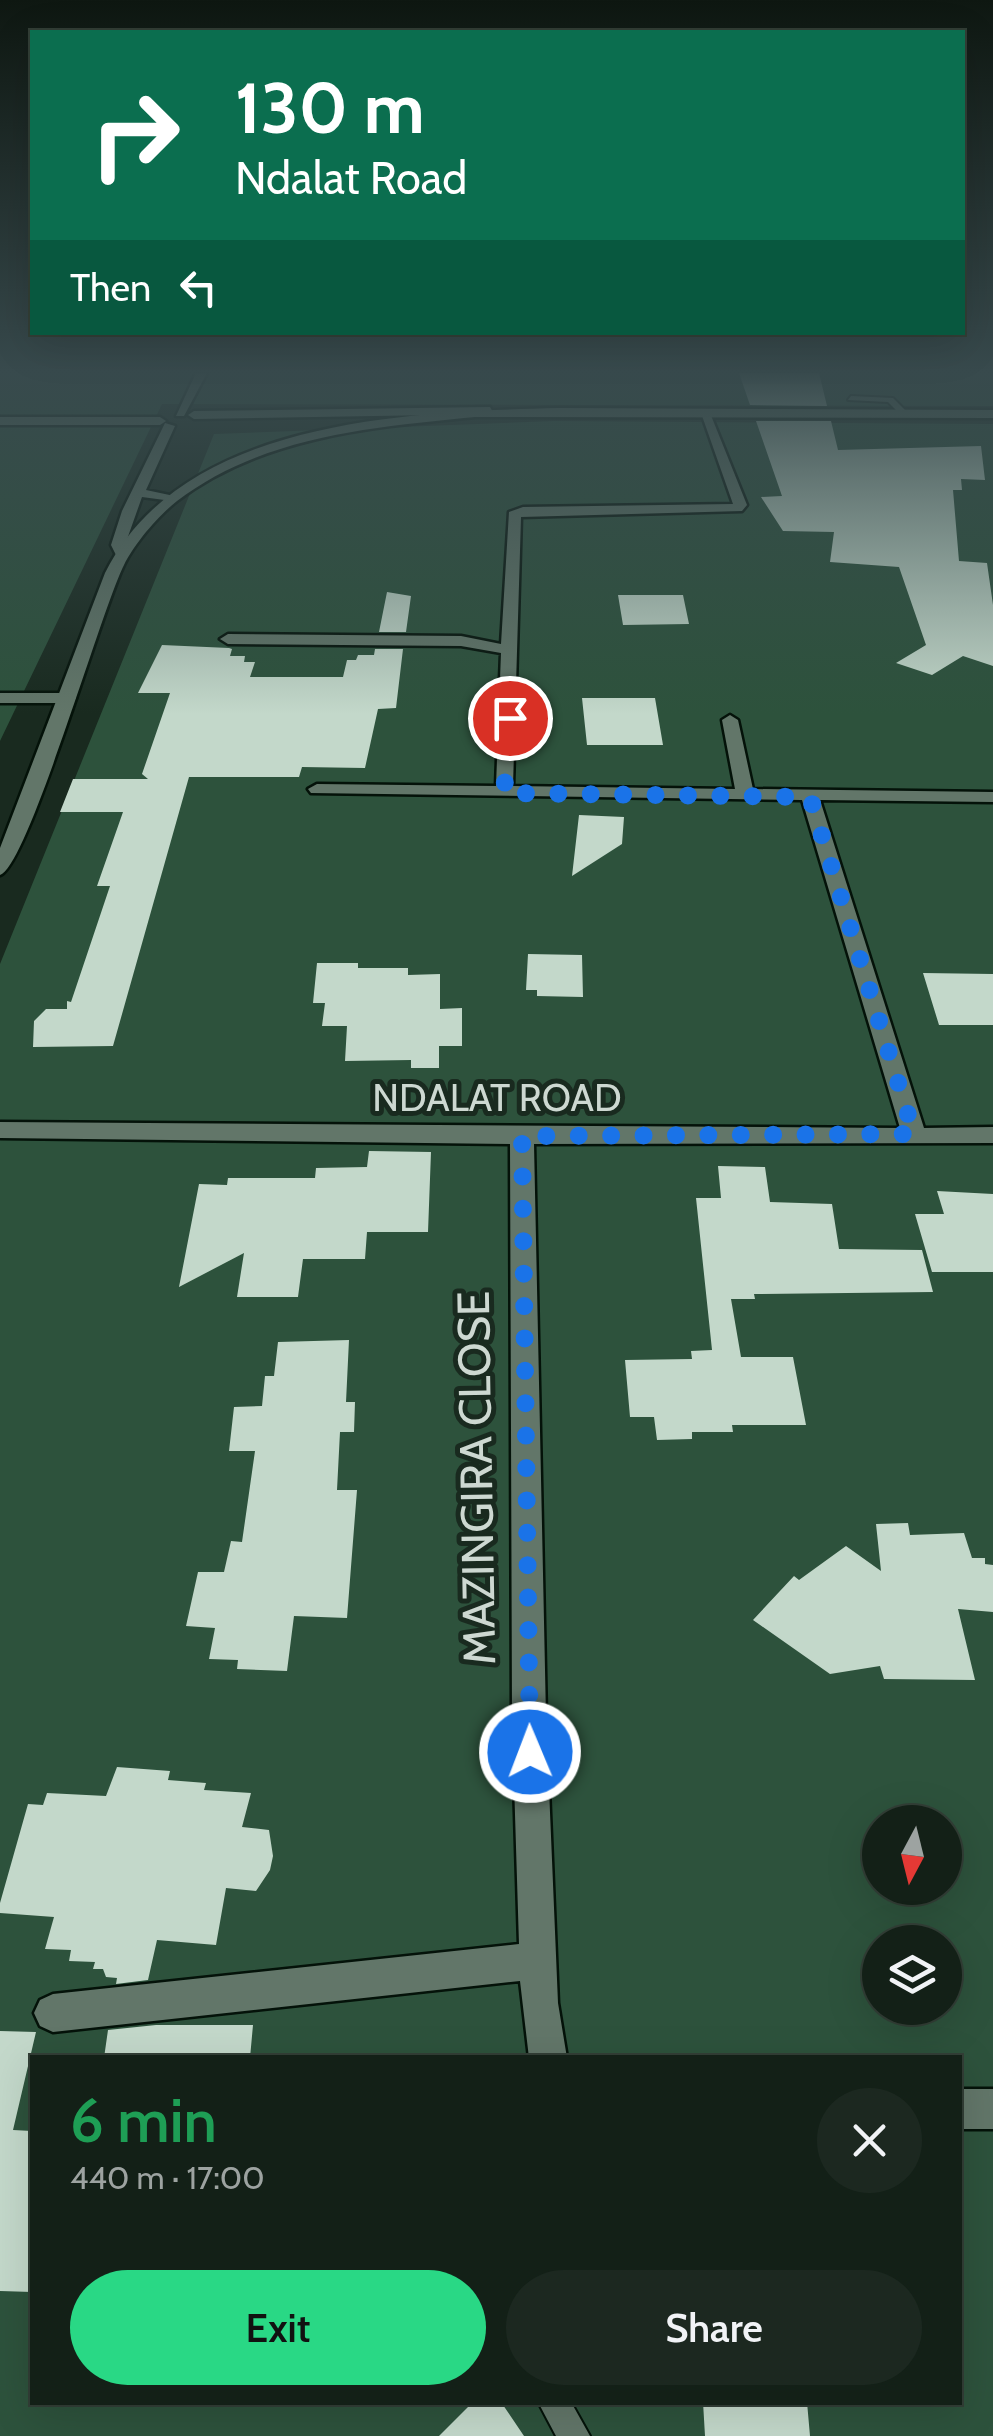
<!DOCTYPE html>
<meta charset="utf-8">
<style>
:root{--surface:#132017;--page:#1c2820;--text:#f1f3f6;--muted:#9da3a1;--line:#323e36;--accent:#29d885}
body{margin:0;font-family:Cabin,sans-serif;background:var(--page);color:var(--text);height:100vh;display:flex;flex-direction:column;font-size:38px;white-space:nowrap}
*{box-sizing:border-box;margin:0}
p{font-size:32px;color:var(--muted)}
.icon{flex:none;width:55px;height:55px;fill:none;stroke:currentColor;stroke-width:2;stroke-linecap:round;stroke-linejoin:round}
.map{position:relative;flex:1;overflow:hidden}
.side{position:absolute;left:30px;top:2055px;width:932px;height:350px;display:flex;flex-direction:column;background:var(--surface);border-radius:0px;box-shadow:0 10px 40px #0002,0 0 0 2px var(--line)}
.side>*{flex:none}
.banner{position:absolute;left:30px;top:30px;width:935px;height:305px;border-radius:0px;box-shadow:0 10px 40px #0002,0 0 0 2px var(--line);background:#0b6e4f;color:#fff;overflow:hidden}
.needle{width:65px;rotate:187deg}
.controls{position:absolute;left:862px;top:1805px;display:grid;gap:20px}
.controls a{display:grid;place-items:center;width:100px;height:100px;border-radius:50%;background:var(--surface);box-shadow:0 10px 40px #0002,0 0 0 2px var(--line);font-size:50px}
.pin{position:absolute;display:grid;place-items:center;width:85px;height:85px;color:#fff;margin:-42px;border:5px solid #fff;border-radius:50%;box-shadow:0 2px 10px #0007}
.me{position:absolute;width:110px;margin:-55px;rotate:359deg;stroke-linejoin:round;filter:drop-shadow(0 0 8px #0008)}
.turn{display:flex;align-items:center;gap:35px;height:210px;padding:0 40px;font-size:45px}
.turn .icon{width:130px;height:130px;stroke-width:2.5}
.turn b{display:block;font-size:70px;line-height:85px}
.then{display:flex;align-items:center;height:95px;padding:0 40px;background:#0003;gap:20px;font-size:38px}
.round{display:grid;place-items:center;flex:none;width:105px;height:105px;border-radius:52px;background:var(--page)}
.summary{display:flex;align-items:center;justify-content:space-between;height:170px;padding:0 40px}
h1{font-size:60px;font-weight:600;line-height:75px;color:#1e9e55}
.button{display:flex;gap:20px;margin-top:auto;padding:20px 40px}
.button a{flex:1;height:115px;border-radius:60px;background:var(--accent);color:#111;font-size:40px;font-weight:600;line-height:115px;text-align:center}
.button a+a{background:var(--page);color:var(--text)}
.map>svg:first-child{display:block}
.green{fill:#2d523c;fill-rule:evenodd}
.building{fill:#c3d8ca}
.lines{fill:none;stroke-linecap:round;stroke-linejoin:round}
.service-casing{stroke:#041209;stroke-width:4}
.minor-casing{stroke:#041209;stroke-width:5}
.tertiary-casing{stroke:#041209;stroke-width:5}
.service{fill:#627669;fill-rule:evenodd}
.minor{fill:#627669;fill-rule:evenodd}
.tertiary{fill:#627669;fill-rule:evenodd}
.route{stroke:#1a73e8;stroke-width:18;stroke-dasharray:0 32.4}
.labels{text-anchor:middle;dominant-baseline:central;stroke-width:10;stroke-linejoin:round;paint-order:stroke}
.street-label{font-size:38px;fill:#cdd8d1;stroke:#192a1f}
.near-street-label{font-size:45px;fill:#cdd8d1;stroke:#192a1f}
</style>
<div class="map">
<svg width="993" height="2436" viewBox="0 0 993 2436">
<rect width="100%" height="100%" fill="#192a1f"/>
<path class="green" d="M 0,373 L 993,373 L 993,406 L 162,404 L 0,741 Z
M 554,421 L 993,424 L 993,2436 L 0,2436 L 0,964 L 214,434 ZM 880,1822 L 945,1822 L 945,1888 L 880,1888 ZM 880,1942 L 945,1942 L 945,2008 L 880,2008 ZM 32,2058 L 960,2058 L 960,2402 L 32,2402 Z"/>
<path class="building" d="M 739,373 L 819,373 L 827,406 L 750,405 Z
M 756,421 L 831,421 L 838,450 L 981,446 L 985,480 L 961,479 L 962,490 L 953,490 L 959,561 L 987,563 L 993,605 L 993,666 L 963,656 L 932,675 L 896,663 L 926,645 L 899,567 L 830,562 L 834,532 L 783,531 L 761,497 L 782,496 Z
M 387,592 L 411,596 L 406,632 L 379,632 Z
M 618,595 L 683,595 L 689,624 L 623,625 Z
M 162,645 L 229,648 L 232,649 L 230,656 L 245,656 L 244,662 L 255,662 L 250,677 L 343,677 L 347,660 L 356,660 L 358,655 L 374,655 L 375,649 L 403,649 L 396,708 L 378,709 L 365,768 L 302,767 L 299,777 L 189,777 L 113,1046 L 33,1047 L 34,1021 L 46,1009 L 67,1009 L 67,1001 L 71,1002 L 110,886 L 97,886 L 123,812 L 60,812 L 73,779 L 148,779 L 142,774 L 170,693 L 138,693 Z
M 582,698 L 655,698 L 663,745 L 587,745 Z
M 579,815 L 624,817 L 622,844 L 572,876 Z
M 528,954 L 582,955 L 583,997 L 537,996 L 537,990 L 526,990 Z
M 317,963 L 358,963 L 358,968 L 408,968 L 408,975 L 440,974 L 440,1009 L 462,1008 L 462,1046 L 439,1046 L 439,1068 L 411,1068 L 411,1060 L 345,1061 L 347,1026 L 322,1026 L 325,1003 L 313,1003 Z
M 923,973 L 993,974 L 993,1025 L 939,1025 Z
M 369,1151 L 431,1152 L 428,1232 L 367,1232 L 365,1259 L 303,1259 L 298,1297 L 237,1297 L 244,1253 L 179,1287 L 199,1184 L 227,1185 L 228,1178 L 315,1178 L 316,1168 L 367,1167 Z
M 718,1166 L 765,1167 L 770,1202 L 832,1204 L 839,1249 L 922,1250 L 933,1292 L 754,1294 L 755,1299 L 731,1299 L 741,1357 L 793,1357 L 806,1425 L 732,1425 L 733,1432 L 692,1432 L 692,1439 L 657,1440 L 654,1417 L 630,1417 L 625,1360 L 692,1359 L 691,1351 L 712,1350 L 696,1198 L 721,1198 Z
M 937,1191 L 993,1194 L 993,1272 L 932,1272 L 915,1214 L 944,1214 Z
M 349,1340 L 346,1402 L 355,1402 L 354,1432 L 340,1432 L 337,1490 L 357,1490 L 347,1618 L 294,1616 L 287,1671 L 237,1669 L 238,1660 L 209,1659 L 215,1628 L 186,1626 L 198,1572 L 224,1572 L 231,1541 L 242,1542 L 255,1451 L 229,1451 L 234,1407 L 262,1406 L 265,1376 L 274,1376 L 278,1342 Z
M 908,1523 L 910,1535 L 964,1533 L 972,1558 L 985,1558 L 985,1564 L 993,1565 L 993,1612 L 958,1609 L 975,1680 L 884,1679 L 880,1666 L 830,1674 L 753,1620 L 794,1576 L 799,1580 L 846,1546 L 881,1571 L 876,1524 Z
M 117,1767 L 170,1771 L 168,1780 L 206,1783 L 204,1790 L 251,1793 L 242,1827 L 269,1830 L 273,1856 L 270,1870 L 256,1891 L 226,1888 L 216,1945 L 157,1940 L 148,1980 L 116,1984 L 117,1978 L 106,1977 L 103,1969 L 93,1969 L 95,1962 L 69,1961 L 71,1950 L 45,1949 L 54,1917 L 0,1913 L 0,1903 L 28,1804 L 43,1805 L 47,1793 L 106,1796 Z
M 156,2025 L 253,2025 L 250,2058 L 104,2058 L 108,2030 Z
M 0,2031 L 36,2032 L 13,2130 L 32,2131 L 32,2292 L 0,2291 Z
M 473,2402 L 501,2402 L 524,2436 L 439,2436 Z
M 703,2402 L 807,2402 L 810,2436 L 705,2436 Z"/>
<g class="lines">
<defs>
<path id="service" d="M 851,396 L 893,398 L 909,414 L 902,416 L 888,402 L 848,400 Z
M 538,2402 L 571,2402 L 590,2436 L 556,2436 Z"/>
<path id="minor" d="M 196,373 L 207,373 L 184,416 L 176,416 Z
M 490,407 L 494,414 L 194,419 L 188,415 L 194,411 Z
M 700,410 L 710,413 L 747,505 L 742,511 L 521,517 L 513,786 L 735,789 L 722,720 L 730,715 L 738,720 L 753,789 L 993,792 L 993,802 L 820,800 L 924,1128 L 993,1127 L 993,1143 L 534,1144 L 546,1717 L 558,2003 L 567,2058 L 529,2058 L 520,1981 L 53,2032 L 40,2026 L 34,2013 L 40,2000 L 53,1994 L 519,1944 L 512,1717 L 510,1144 L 0,1138 L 0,1122 L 900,1128 L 802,800 L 311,793 L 308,789 L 317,784 L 496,786 L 501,653 L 461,646 L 228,644 L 220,639 L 228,634 L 461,636 L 501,644 L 509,512 L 523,507 L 733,504 Z
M 0,417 L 160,417 L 166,421 L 160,425 L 0,425 Z
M 165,423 L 175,426 L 146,490 L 179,497 L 172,501 L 142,497 L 125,545 L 129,554 L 117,557 L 111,545 L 122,511 Z
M 0,693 L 68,693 L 76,698 L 68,703 L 0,703 Z
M 960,2089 L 993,2089 L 993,2129 L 960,2129 Z"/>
<path id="tertiary" d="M 558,408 L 993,410 L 993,418 L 475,417 C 373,427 262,436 177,501 C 158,516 134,544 124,565 C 102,608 28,866 0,875 L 0,848 L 105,573 C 182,418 410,412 558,408 Z"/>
</defs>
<use href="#service" class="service-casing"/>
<use href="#minor" class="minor-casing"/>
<use href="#tertiary" class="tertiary-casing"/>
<use href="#service" class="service"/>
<use href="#minor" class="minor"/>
<use href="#tertiary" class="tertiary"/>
</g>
<linearGradient id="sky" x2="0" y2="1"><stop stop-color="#0e1711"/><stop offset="0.52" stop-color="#384a4d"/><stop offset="1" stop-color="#384a4d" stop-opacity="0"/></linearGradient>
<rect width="993" height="714" fill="url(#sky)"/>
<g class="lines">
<path class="route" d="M 510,718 L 504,793 L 810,797 L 914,1134 L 522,1136 L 530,1752"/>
</g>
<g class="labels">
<g class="street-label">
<text x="497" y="1097">NDALAT ROAD</text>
</g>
<g class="near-street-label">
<text transform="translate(476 1478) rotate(-91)">MAZINGIRA CLOSE</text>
</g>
</g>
</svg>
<div class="controls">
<a><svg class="needle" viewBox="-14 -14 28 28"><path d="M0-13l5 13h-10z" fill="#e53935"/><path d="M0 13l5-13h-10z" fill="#9da3a1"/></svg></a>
<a><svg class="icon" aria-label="layers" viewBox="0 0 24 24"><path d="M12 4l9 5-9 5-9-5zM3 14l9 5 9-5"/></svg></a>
</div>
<div class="pin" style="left:510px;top:718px;background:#d93025"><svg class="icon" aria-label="arrive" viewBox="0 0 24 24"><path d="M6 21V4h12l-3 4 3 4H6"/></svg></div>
<svg class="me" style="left:530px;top:1752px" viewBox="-20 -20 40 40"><circle r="17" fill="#1a73e8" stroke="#fff" stroke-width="3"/><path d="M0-11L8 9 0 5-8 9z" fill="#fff"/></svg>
<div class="banner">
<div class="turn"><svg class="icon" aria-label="right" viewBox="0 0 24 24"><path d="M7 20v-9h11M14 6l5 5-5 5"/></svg><div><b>130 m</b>Ndalat Road</div></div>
<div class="then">Then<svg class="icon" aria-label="left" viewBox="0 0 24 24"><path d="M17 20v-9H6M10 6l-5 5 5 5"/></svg></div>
</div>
<section class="side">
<div class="summary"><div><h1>6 min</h1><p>440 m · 17:00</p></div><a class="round"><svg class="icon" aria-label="close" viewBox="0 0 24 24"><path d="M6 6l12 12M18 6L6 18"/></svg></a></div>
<div class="button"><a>Exit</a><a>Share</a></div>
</section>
</div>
